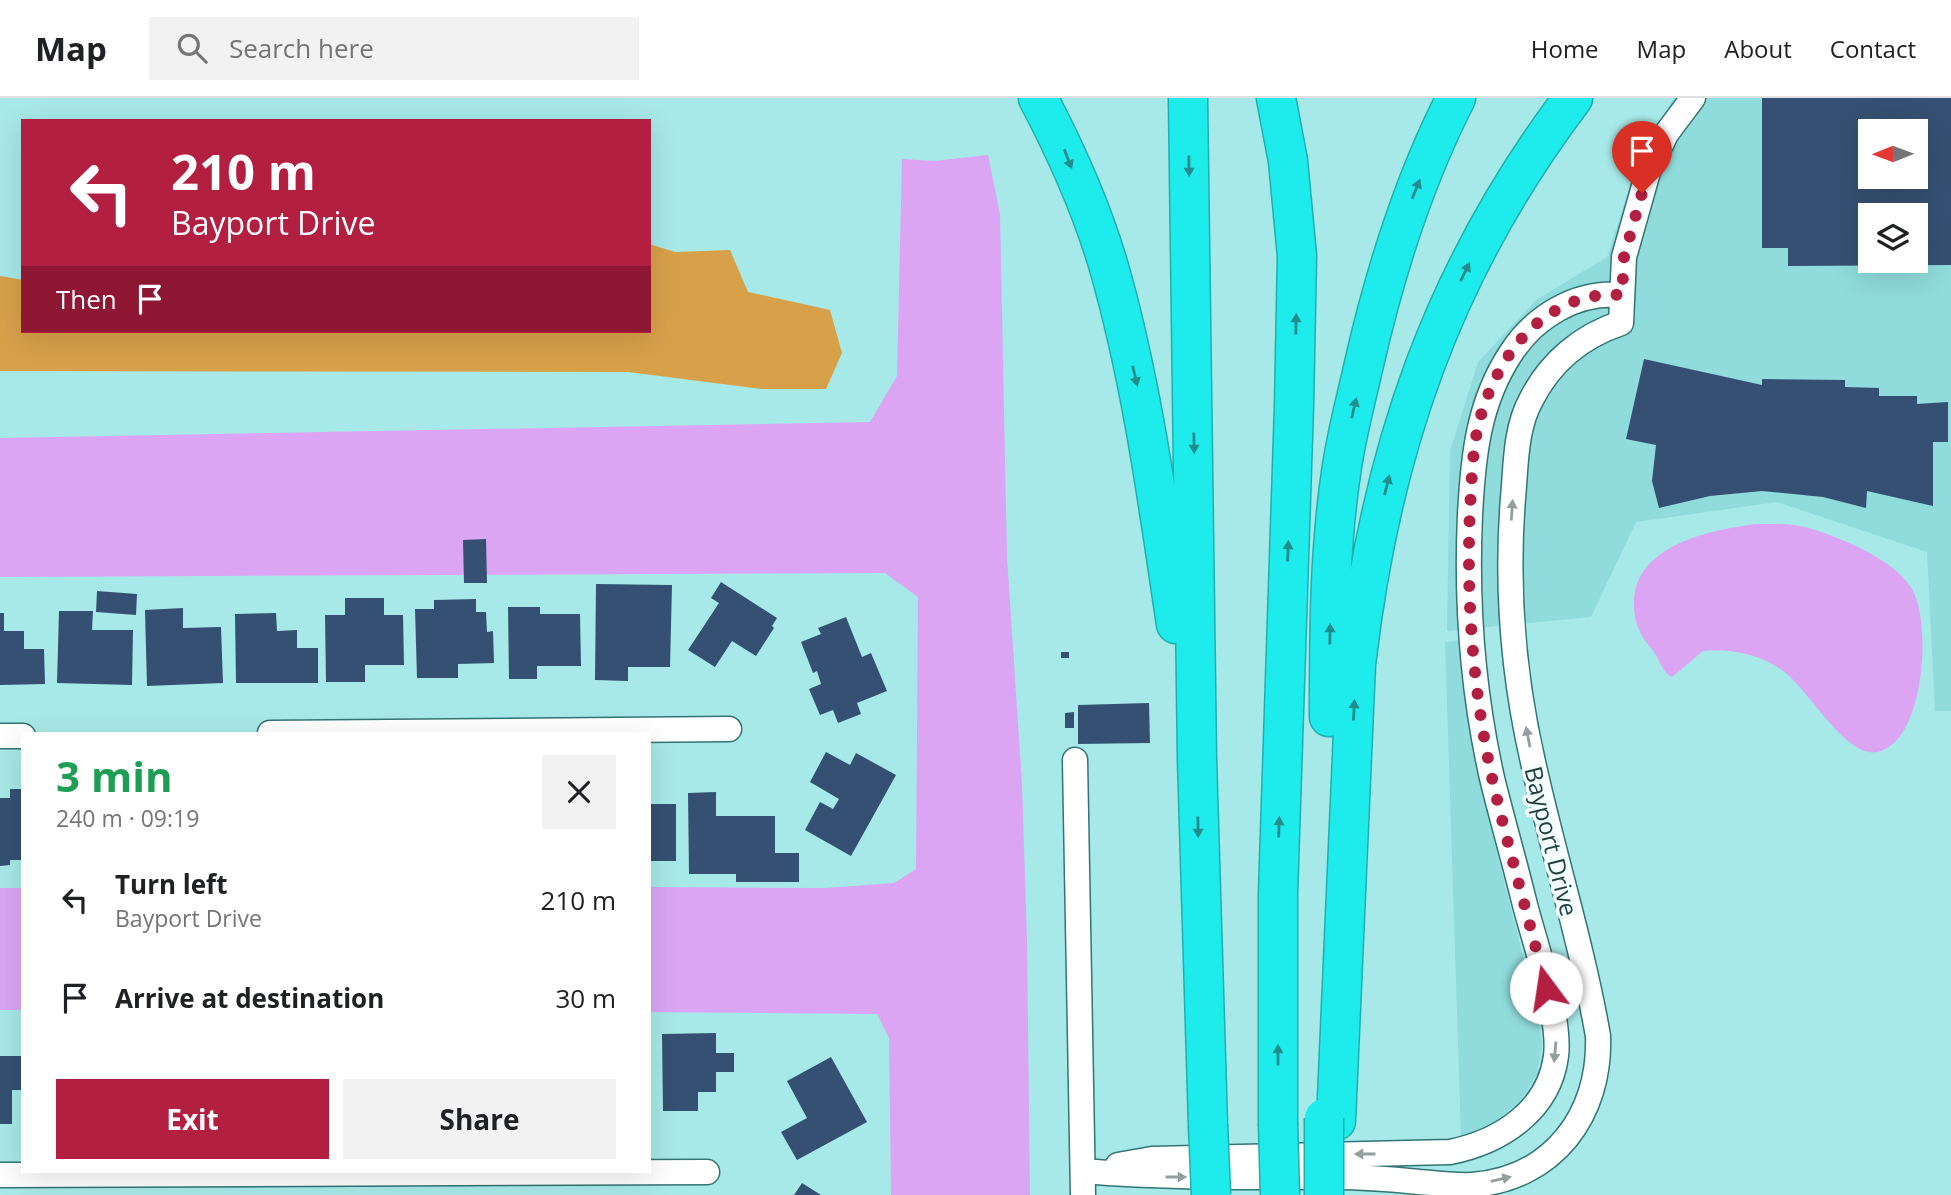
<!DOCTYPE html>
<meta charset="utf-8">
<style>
:root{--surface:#fff;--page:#f2f2f2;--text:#202124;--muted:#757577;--line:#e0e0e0;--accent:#b21f41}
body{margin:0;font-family:"Open Sans",sans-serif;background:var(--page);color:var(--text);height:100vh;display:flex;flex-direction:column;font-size:26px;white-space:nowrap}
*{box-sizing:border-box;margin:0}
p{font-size:23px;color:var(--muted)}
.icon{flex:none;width:38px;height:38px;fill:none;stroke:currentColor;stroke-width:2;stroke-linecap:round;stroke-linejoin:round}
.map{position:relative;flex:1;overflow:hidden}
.details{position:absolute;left:21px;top:634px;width:630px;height:441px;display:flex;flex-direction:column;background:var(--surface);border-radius:0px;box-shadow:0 7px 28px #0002}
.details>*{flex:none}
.guide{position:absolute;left:21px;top:21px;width:630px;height:214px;border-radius:0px;box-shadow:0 7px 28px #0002;background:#b21f41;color:#fff;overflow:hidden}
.needle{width:46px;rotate:269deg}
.fabs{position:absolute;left:1858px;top:21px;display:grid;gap:14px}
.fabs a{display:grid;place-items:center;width:70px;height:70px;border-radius:0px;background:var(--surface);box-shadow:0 7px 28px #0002;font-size:35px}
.pin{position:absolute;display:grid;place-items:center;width:60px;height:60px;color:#fff;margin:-72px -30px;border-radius:50% 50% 50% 0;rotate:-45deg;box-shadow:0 0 7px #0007}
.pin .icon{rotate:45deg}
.me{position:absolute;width:77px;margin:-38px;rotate:346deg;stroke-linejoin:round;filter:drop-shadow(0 0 5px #0008)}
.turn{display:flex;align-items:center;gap:24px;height:147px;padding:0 35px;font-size:32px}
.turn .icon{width:91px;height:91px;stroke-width:2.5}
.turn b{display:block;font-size:49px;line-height:60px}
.then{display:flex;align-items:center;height:66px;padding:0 35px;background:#0003;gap:14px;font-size:26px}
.round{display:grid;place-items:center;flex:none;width:74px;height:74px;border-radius:0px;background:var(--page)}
.summary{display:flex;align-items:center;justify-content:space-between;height:119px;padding:0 35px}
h1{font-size:42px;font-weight:700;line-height:52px;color:#1e9e55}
.button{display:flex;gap:14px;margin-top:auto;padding:14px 35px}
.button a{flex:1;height:80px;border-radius:0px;background:var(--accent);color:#fff;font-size:28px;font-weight:700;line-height:80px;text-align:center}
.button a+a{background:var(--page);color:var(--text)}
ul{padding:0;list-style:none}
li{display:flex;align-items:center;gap:21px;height:98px;padding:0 35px}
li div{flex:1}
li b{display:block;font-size:26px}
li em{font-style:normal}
header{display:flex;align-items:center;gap:42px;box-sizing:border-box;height:98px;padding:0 35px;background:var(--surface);border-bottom:2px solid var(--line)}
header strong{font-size:33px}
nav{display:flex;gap:38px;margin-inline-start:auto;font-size:24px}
.search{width:490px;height:63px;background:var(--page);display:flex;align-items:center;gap:18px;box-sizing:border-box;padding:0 24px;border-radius:0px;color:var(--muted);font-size:26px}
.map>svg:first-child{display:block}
.built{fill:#90dbdb;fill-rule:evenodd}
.forest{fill:#d9a04a}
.water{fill:#dba5f4}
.building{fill:#355072;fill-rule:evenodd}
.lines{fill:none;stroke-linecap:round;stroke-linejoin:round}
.street-casing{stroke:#337474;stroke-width:27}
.highway-casing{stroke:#20afaf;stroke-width:41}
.street{stroke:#fff;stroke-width:24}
.highway{stroke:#1eecec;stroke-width:38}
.highway-bridge-casing{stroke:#20afaf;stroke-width:41;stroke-linecap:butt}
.highway-bridge{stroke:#1eecec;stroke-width:38}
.oneway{fill:#218d8d}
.oneway2{fill:#929f9f}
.route{stroke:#b21f41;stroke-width:12;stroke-dasharray:0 21.6}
.labels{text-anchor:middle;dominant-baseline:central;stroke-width:7;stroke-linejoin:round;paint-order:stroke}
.street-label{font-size:24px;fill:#243f3f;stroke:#f2fefe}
</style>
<header>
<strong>Map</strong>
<div class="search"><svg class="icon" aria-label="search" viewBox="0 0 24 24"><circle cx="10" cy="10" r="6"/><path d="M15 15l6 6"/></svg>Search here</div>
<nav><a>Home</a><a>Map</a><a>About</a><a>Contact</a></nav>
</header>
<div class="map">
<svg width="1951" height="1097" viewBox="0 0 1951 1097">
<rect width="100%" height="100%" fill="#a7e9e8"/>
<path class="built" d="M 1674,0 L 1951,0 L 1951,613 L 1935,613 L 1927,454 L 1777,404 L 1636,424 L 1591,519 L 1447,533 L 1450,353 L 1478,264 L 1536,202 L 1607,159 L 1643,48 ZM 1871,33 L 1916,33 L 1916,79 L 1871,79 ZM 1871,117 L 1916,117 L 1916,163 L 1871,163 Z
M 1458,543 L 1463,589 L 1479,683 L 1538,918 L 1542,947 L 1537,977 L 1519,1005 L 1492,1026 L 1461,1039 L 1445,544 Z"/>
<path class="forest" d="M 649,146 L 675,154 L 730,152 L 748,194 L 830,212 L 842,255 L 826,291 L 762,291 L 628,274 L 0,273 L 0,178 L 23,182 L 23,233 L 649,233 Z"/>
<path class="water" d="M 988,57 L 1000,116 L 1007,459 L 1022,686 L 1027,842 L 1030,1097 L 891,1097 L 889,940 L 877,916 L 649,914 L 649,789 L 825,790 L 894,785 L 916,771 L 918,499 L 885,475 L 0,479 L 0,340 L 870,324 L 897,278 L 902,61 L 934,63 Z
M 1756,426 C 1773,426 1792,425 1809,430 C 1841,440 1894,461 1912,491 C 1932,525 1925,645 1877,654 C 1844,660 1807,587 1779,570 C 1758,556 1728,550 1703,553 L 1672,579 C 1662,575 1659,559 1651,550 C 1640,538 1634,523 1634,507 C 1633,447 1710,432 1756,426 Z
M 0,790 L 23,790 L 23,912 L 0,912 Z"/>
<path class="building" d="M 1762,0 L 1951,0 L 1951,167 L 1788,168 L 1788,150 L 1762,150 ZM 1871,33 L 1916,33 L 1916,79 L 1871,79 ZM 1871,117 L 1916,117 L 1916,163 L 1871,163 Z
M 1644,261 L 1762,287 L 1762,281 L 1845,282 L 1845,289 L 1879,290 L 1879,298 L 1917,298 L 1917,306 L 1948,304 L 1948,344 L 1933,344 L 1933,408 L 1867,393 L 1866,410 L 1823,399 L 1762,393 L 1710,398 L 1659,410 L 1652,383 L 1656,347 L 1626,341 Z
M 486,441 L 487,485 L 464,485 L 463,442 Z
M 721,484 L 777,520 L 772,528 L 774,530 L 756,558 L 732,543 L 715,569 L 688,552 L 719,505 L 711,500 Z
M 596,486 L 672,487 L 670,569 L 628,569 L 628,583 L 595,582 Z
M 97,493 L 137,496 L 136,517 L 96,514 Z
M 345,500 L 384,500 L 384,517 L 403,517 L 404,567 L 365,567 L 365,584 L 326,584 L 325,517 L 345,517 Z
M 476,501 L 476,514 L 486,514 L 487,534 L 493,533 L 494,565 L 458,566 L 458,580 L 417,580 L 415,511 L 434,511 L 434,502 Z
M 508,509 L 540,509 L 540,516 L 580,516 L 581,568 L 537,568 L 537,581 L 509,581 Z
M 183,510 L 183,530 L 221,529 L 223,585 L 147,588 L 145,512 Z
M 59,513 L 93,513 L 92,532 L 133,532 L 132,587 L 57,585 Z
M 0,515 L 4,515 L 4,533 L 24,533 L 24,551 L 44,551 L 45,586 L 0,587 Z
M 276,515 L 277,533 L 297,532 L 297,550 L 318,550 L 318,585 L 236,585 L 235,516 Z
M 846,519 L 862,559 L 871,555 L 887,593 L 857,605 L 861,616 L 838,625 L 833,612 L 820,617 L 809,591 L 821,586 L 817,573 L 813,575 L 801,544 L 821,536 L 818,530 Z
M 1061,554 L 1069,554 L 1069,560 L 1061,560 Z
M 1149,605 L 1150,645 L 1078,646 L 1078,607 Z
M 1074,614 L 1074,630 L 1065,630 L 1065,615 Z
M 826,654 L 850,667 L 856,655 L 896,677 L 851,758 L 805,732 L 820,704 L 833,711 L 839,701 L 810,684 Z
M 10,691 L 23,691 L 23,762 L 10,762 L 10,767 L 0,768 L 0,700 L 10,700 Z
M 716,694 L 716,718 L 775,718 L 775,755 L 799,755 L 799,784 L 736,784 L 736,776 L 689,776 L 688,695 Z
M 649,706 L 676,706 L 676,763 L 649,763 Z
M 716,935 L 716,955 L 734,955 L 734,974 L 716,974 L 716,994 L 698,994 L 698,1013 L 663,1013 L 662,936 Z
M 0,958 L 23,958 L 23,992 L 12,992 L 12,1026 L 0,1026 Z
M 831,959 L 867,1024 L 797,1062 L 781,1034 L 807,1020 L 787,983 Z
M 802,1085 L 821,1097 L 794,1097 Z"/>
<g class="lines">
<defs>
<path id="street" d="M 270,635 L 729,631
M 0,638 L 23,638
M 1075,662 L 1083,1097
M 1118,1067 L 1152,1061 L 1450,1054 C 1500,1044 1549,1013 1556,958 C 1561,919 1534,843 1524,803 C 1514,762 1502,721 1492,680 C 1473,595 1466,504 1470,417 C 1473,359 1478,305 1511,255 C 1535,218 1577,193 1622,197
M 1083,1073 C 1167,1080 1250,1079 1334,1079 C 1362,1079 1390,1081 1419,1084 C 1436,1085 1455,1088 1472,1087 C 1553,1081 1601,1017 1598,938 C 1582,846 1553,755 1533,664 C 1513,577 1506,489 1513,400 C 1516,368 1515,331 1531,302 C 1550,264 1582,238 1621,225 L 1624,159 L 1648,74 L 1666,36 L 1693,0
M 0,1077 L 707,1074"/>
<path id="highway" d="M 1038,0 C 1066,53 1091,109 1108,166 C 1142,283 1158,406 1176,526
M 1188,0 L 1197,661 L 1208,1027
M 1276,0 L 1288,63 L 1297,158 L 1294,308 L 1278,796 L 1278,1025
M 1329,619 C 1329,538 1329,456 1341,375 C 1346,338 1356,302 1364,266 C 1385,174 1413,84 1456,0
M 1336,1023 L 1356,566 C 1381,353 1442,173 1573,0"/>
</defs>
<use href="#street" class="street-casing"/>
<use href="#highway" class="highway-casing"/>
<use href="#street" class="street"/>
<use href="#highway" class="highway"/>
<defs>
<path id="highway-bridge" d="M 1324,1020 L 1324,1097
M 1278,1025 L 1280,1097
M 1208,1027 L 1211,1097"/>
</defs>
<use href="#highway-bridge" class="highway-bridge-casing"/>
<use href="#highway-bridge" class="highway-bridge"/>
</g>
<defs><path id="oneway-solid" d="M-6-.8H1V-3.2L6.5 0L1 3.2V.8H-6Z" transform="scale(1.75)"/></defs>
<g class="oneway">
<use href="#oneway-solid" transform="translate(1068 61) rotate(69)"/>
<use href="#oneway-solid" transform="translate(1189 68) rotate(89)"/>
<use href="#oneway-solid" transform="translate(1416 91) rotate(-68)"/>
<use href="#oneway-solid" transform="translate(1465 174) rotate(-64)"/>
<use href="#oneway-solid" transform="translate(1296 226) rotate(-89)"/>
<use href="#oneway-solid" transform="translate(1135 278) rotate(77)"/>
<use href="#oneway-solid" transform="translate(1354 310) rotate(-77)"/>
<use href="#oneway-solid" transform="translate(1194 345) rotate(89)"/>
<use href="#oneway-solid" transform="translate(1387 387) rotate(-76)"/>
<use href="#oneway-solid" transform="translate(1288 453) rotate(-88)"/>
<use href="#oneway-solid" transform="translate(1330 536) rotate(-89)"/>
<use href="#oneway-solid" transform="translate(1354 612) rotate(-87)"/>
<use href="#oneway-solid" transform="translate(1198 729) rotate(89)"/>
<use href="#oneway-solid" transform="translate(1279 729) rotate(-88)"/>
<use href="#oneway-solid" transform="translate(1278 957) rotate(-90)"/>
</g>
<g class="oneway2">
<use href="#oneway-solid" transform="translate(1512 412) rotate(-86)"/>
<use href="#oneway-solid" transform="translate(1528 639) rotate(-101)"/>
<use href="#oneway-solid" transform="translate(1555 954) rotate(95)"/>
<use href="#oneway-solid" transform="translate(1365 1056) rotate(-180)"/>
<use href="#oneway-solid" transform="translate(1176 1079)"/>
<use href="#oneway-solid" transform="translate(1501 1081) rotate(-13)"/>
</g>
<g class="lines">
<path class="route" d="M 1546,890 C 1529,820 1508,750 1492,680 C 1473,592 1466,501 1470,411 C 1472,380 1472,348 1481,317 C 1491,284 1509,250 1535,227 C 1560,206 1589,194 1622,197 L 1624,159 L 1642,95"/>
</g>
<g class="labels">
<g class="street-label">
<text transform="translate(1552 743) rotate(76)">Bayport Drive</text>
</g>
</g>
</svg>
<div class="fabs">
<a><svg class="needle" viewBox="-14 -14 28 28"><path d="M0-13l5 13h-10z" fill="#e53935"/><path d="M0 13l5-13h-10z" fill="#757577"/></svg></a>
<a><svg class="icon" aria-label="layers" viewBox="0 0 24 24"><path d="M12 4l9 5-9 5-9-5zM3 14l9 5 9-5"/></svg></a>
</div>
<div class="pin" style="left:1642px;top:95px;background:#d93025"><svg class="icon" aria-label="arrive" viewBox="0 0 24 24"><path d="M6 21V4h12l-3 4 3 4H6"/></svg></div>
<svg class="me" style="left:1546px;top:890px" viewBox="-20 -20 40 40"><circle r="19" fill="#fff"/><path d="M0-13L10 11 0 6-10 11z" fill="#b21f41"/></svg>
<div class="guide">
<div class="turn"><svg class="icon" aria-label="left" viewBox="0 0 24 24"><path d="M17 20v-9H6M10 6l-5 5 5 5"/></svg><div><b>210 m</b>Bayport Drive</div></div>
<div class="then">Then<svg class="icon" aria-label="arrive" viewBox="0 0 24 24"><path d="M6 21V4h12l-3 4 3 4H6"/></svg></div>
</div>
<section class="details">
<div class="summary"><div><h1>3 min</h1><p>240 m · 09:19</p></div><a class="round"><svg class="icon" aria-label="close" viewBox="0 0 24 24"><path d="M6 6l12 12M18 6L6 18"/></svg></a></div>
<ul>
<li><svg class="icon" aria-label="left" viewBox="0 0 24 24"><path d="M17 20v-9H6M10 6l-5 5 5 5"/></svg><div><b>Turn left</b><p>Bayport Drive</p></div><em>210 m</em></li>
<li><svg class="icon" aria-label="arrive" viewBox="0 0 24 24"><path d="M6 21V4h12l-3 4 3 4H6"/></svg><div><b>Arrive at destination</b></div><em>30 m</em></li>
</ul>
<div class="button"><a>Exit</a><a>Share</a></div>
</section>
</div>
